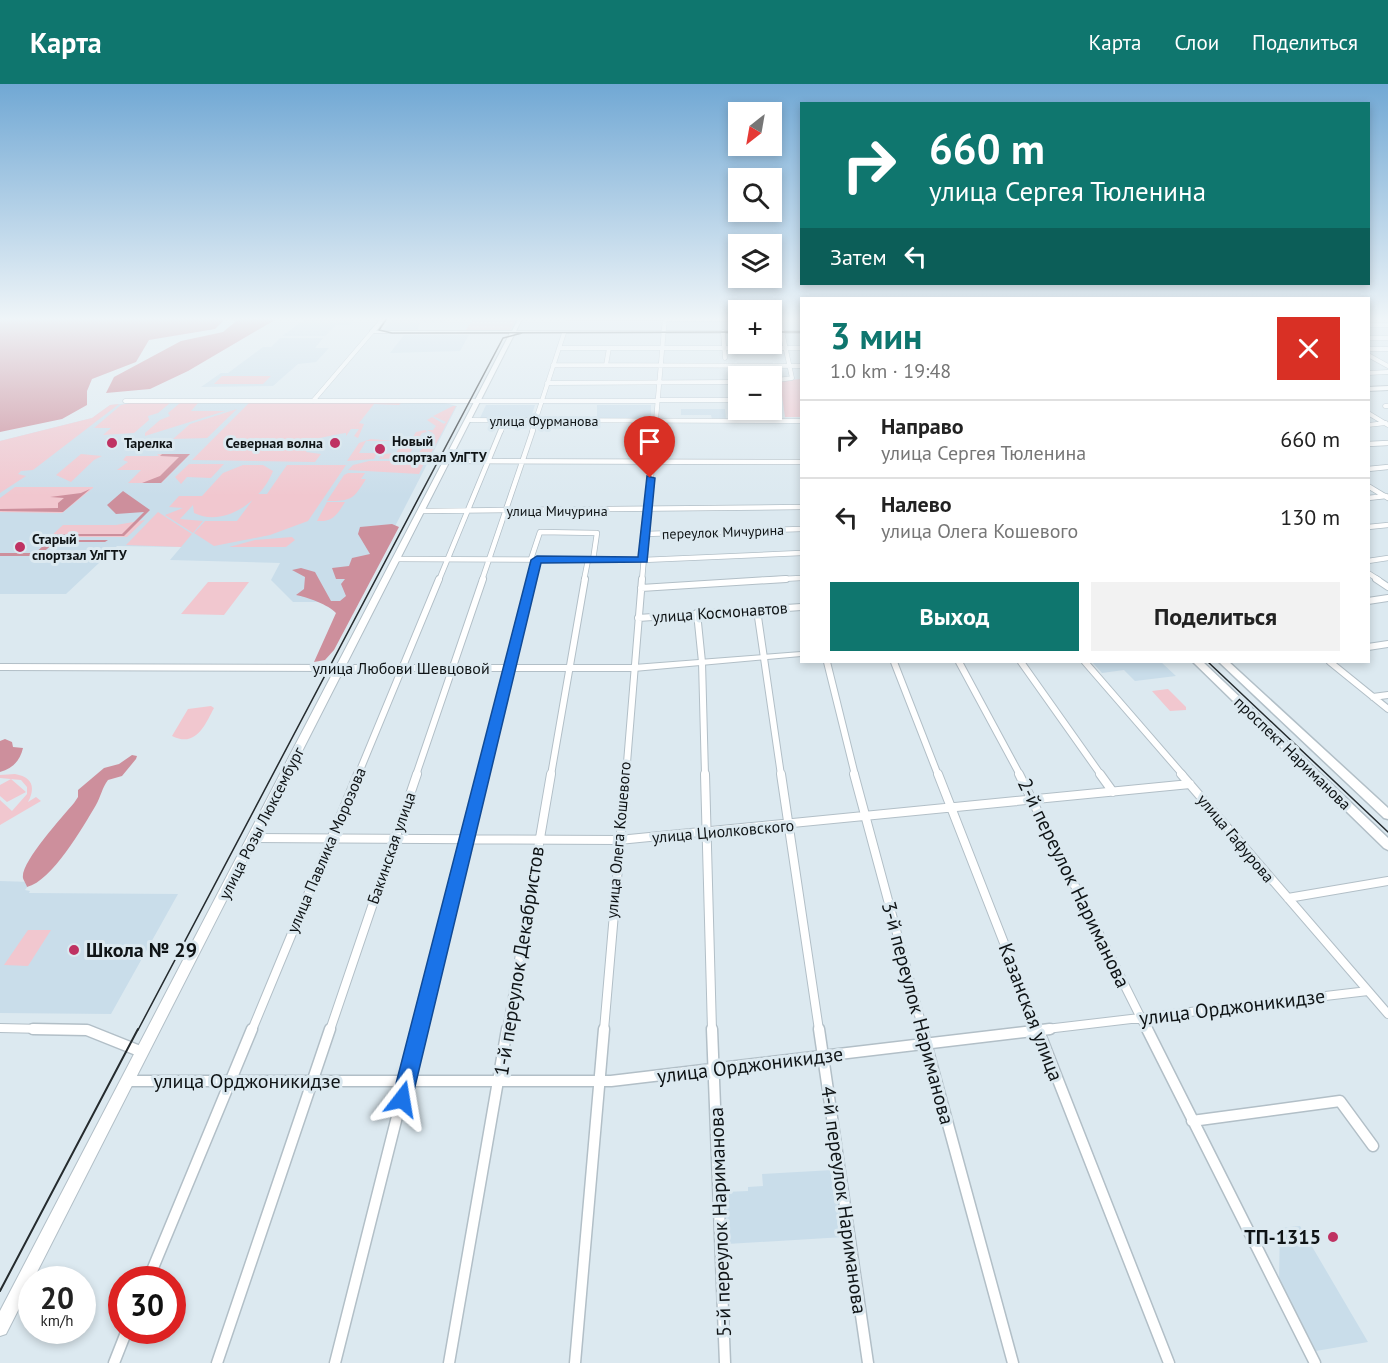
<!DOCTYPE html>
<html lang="ru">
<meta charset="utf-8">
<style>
:root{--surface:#fff;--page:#f2f2f2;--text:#222;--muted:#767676;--line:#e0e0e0;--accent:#0f766e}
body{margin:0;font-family:"PT Sans",sans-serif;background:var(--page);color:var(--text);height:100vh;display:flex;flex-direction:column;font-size:22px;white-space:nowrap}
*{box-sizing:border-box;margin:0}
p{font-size:20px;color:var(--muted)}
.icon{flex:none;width:33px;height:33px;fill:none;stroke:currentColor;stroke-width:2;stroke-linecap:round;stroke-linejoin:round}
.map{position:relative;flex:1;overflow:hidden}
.sheet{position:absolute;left:800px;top:213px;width:570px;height:366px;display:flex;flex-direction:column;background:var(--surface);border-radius:0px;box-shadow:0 3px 9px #0003}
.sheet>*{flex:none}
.hud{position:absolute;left:800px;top:18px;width:570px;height:183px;border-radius:0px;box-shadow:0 3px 9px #0003;background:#0f766e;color:#fff;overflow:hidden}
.needle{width:39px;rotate:211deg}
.buttons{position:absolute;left:728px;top:18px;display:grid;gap:12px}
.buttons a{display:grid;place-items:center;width:54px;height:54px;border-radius:0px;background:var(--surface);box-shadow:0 3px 9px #0003;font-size:30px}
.speed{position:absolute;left:18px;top:1182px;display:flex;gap:12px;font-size:30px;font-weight:700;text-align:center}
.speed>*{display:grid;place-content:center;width:78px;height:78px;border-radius:50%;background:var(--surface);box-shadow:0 3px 9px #0003;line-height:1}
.speed small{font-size:15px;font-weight:400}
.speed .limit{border:9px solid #d22;background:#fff;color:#111}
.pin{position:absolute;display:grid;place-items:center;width:51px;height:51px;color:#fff;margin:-62px -26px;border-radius:50% 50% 50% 0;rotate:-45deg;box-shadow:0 0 6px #0007}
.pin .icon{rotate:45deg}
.me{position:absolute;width:66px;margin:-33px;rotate:14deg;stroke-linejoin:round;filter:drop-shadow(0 0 4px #0008)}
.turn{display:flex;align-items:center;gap:21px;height:126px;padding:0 30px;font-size:27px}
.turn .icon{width:78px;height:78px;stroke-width:2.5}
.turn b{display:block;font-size:42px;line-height:51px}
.then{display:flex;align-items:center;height:57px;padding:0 30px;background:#0003;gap:12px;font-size:22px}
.round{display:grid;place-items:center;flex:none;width:63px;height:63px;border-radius:0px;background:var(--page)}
.headline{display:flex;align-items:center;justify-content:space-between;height:102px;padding:0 30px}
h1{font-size:36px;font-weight:600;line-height:45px;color:var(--accent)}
.cta{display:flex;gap:12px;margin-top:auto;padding:12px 30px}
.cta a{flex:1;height:69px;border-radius:0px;background:var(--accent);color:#fff;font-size:24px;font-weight:600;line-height:69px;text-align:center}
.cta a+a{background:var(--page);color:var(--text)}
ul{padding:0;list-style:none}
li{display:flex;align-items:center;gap:18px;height:78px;padding:0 30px;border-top:2px solid var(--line)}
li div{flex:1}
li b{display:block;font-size:22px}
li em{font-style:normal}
header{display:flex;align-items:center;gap:36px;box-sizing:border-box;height:84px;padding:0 30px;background:var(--accent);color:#fff}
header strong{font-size:28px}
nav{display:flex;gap:33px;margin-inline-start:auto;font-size:21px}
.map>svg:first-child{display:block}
.built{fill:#c9ddea}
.green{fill:#f1c7cf}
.forest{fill:#cd8f9c}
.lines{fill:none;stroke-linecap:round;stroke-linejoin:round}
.street-far4-casing{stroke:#b2bfc7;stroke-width:5}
.street-far3-casing{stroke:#b2bfc7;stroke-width:6}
.street-far2-casing{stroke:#b2bfc7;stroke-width:8}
.street-far1-casing{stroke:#b2bfc7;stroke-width:10}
.street-casing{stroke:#b2bfc7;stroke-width:13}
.secondary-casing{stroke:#b2bfc7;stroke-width:2}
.primary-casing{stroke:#b2bfc7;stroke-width:3}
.street-far4{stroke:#fff;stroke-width:4}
.street-far3{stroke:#fff;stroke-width:4.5}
.street-far2{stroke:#fff;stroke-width:6}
.street-far1{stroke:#fff;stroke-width:8}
.street{stroke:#fff;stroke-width:10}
.secondary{fill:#fff;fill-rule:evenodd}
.primary{fill:#fff;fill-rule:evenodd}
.tram-far1{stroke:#252b2e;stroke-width:1.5}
.tram{stroke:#252b2e;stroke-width:2}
.route{fill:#1a73e8;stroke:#114b97;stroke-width:1.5}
.poi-dot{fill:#bf3262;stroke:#dce9f0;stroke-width:2}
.labels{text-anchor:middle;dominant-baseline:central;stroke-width:6;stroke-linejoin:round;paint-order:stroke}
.far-street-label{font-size:14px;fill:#0f1416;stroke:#dce9f0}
.far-poi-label{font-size:14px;font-weight:bold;fill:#0f1416;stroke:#dce9f0;text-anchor:start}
.street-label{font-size:16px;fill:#0f1416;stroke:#dce9f0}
.near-street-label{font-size:20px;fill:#0f1416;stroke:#dce9f0}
.near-poi-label{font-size:20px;font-weight:bold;fill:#0f1416;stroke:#dce9f0;text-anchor:start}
</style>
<header>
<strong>Карта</strong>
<nav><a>Карта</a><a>Слои</a><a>Поделиться</a></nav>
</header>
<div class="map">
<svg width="1388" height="1279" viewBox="0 0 1388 1279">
<rect width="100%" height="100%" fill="#dce9f0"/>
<path class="built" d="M 308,233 L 356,233 L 349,241 L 336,241 L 325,252 L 282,252 Z
M 395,233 L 449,233 L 445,238 L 420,238 L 418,246 L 383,246 Z
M 404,251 L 469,251 L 460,267 L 390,269 Z
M 280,254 L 323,254 L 315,264 L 329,264 L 316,278 L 298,280 L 273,302 L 201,303 L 221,289 L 228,289 L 263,263 L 271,263 Z
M 129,319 L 445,319 L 457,322 L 356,518 L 293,518 L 271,496 L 280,479 L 170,476 L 181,463 L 117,462 L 66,510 L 0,510 L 0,357 L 92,334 L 110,321 Z
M 486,321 L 535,321 L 530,336 L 479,336 Z
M 597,321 L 651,321 L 651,335 L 597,334 Z
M 681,325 L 725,325 L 726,335 L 712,335 L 711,331 L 681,331 Z
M 1092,578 L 1161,578 L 1176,592 L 1135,597 L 1124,586 L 1102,589 Z
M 0,797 L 31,798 L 25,806 L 30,807 L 29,809 L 178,810 L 111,930 L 0,929 Z
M 833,1086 L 844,1153 L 727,1160 L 725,1108 L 748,1107 L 748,1103 L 763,1102 L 762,1090 Z
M 1300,1142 L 1368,1258 L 1316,1267 L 1279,1196 L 1280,1144 Z"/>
<path class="green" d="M 475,233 L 518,233 L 510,247 L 465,247 Z
M 222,292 L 271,292 L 263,300 L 214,300 Z
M 801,295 L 801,333 L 785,333 L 780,297 Z
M 130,319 L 170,319 L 158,329 L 148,332 L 149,336 L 134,349 L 103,351 L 111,344 L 94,344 L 121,321 Z
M 180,319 L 198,319 L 191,327 L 225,327 L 145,352 L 145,349 L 160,336 L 170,332 L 168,329 Z
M 249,319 L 401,319 L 399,321 L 374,320 L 359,339 L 364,340 L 358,354 L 354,352 L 359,345 L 351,345 L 346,352 L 346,349 C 343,349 319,354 315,355 L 306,368 L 321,370 L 315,378 L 192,376 Z
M 119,320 L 33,386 L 21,387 L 18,390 L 26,392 L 0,409 L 0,357 L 92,334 L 110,321 Z
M 453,322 L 456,322 L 428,375 L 415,374 L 433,349 L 427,346 L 433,346 L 436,342 L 427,336 L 432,333 L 444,340 L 437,346 L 446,338 L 433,332 Z
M 237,325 L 207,354 L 173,355 L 190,340 Z
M 425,346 L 427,348 L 422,349 L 410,369 L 413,371 L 411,374 L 379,375 L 381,372 L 383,374 L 384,370 L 396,369 L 401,361 L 408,361 L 416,348 Z
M 371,355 L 394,357 L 366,357 L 359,369 L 377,369 L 374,375 L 347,377 L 359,359 Z
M 81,370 L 102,372 L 94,376 L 71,398 L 56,391 Z
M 157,370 L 190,370 L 161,399 L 128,399 L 141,386 L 117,386 L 128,378 L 123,376 L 126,372 L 159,372 Z
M 369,377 L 425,377 L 419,390 L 348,386 L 353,381 Z
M 189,380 L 224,380 L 211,394 L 187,393 L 181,400 L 175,393 Z
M 243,381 L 263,381 L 273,387 C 262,416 225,444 194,429 L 193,421 L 180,435 L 203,437 L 193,449 L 165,431 L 183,424 L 169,423 L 179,412 L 202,412 L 223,389 Z
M 287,381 L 346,381 L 308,437 L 270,451 L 214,462 L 194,449 L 205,437 L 237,437 L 257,410 L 267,410 Z
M 348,389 L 365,389 L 361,395 L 366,395 C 353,416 351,417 327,417 L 344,391 Z
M 15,403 L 93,403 L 93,404 L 62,429 L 0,428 L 0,414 Z
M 327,418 L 345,418 C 337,431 333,438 317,437 Z
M 158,428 L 192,450 L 181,463 L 126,461 Z
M 145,436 L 127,453 L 50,453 L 63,441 L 116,441 Z
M 292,453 L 295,456 L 286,463 L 229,463 L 255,456 Z
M 208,498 L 249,498 L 224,531 L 181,530 Z
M 1168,605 L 1186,623 L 1186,626 L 1170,627 L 1152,607 Z
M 211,622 L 214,624 C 205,641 196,664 172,652 L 188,625 Z
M 15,690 C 32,693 36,703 28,718 L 36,713 L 41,717 L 0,741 L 0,716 L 12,727 L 27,710 L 27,703 L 21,696 L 0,694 L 0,691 Z
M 11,695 L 26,708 L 7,718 L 0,712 L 0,701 Z
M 28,846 L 51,846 L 28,882 L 4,881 Z"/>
<path class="forest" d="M 0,233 L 227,233 L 215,245 L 149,256 L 136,278 L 92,295 L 87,307 L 87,321 L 62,335 L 0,348 Z
M 241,233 L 280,233 L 188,287 L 150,305 L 106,309 L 114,293 L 181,257 L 223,248 Z
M 162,370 L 190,370 L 161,399 L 142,399 L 160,392 L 179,373 L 160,372 Z
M 90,405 L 63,428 L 0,427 L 0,425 L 58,424 L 58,419 L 64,414 L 50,413 L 81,409 Z
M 123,407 L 150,426 L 124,452 L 53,452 L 55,450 L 122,450 L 144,428 L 116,430 L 107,421 Z
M 392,440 L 399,443 L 334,566 L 325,576 L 314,578 L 336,529 C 329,521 307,513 296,511 L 304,505 L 305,493 L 292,486 L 301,484 L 315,488 L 331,517 L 340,517 L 346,512 L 341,500 L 345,495 L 336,495 L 332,484 L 349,482 L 352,474 L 370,470 L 358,450 L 360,443 Z
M 50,456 L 108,456 L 105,458 L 55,458 L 39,472 L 0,472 L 0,469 L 35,469 Z
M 5,655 L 12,658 L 13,663 L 23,664 C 20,677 13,684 0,688 L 0,657 Z
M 132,671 L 137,672 L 136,675 L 122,692 L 108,696 C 102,704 101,712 96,721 C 83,743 52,797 27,803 C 27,802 23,795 23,794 C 20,779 63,732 74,719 L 78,713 L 78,706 L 104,684 L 119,680 Z"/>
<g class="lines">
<defs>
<path id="street-far4" d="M 567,234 L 665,234
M 665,235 L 738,235
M 1368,241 L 1388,241
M 723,248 L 725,274
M 1368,254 L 1388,254
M 559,264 L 801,264
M 1368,265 L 1388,265
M 1368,271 L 1388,282
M 553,281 L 801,282
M 606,281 L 609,264
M 1368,289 L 1388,288
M 771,297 L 792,294 L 779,233
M 547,299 L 738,298
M 657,316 L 738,316
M 771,316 L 778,316
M 125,317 L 656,317
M 313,317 L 372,248
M 1385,322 L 1388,322
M 1368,329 L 1388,341
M 468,336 L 801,337
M 1368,341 L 1386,339
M 501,347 L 505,337
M 532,347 L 564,249
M 655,347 L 665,233"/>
<path id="street-far3" d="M 1368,360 L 1388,359
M 448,377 L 801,378
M 1368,385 L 1388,383
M 1368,402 L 1388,414
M 1368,414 L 1386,412
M 422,427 L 801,423
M 1368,443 L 1388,441
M 645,450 L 801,445
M 397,475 L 643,476 L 801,469
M 531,475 L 540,448 L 597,449 L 593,476
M 1368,477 L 1388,474
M 1368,489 L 1379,496
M 439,496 L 501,346
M 482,496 L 533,346
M 532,496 L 537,475
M 584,496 L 588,476
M 642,496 L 655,346
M 762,496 L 801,494"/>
<path id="street-far2" d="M 1376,495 L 1388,503
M 641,504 L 786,495
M 1368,517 L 1388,514
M 757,526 L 781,691
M 697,529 L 702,578 L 705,691
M 638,534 L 801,523
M 1368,563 L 1388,560
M 827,578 L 855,691
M 894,578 L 938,691
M 959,578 L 1020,691
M 1021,578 L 1101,691
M 1085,578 L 1183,691
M 1330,578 L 1388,625
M 0,583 L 342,584
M 1373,613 L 1388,611
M 358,691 L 439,495
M 416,691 L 483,495
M 483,691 L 532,495
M 551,691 L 585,495
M 626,691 L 642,495"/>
<path id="street-far1" d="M 705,690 L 712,946
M 781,690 L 819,946
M 854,690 L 923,946
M 938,690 L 1038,946
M 1019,690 L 1147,946
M 1100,690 L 1113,708
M 1181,690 L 1388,930
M 253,754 L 619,756 L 1190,700
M 1288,814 L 1388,797
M 0,944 L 88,946
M 252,946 L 358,690
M 330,946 L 417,690
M 419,946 L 483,690
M 507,946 L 551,690
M 604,946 L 626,690
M 1038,946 L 1368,907"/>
<path id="street" d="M 33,945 L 87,946 L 142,968
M 712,945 L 725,1279
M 819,945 L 868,1279
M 922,945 L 1013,1279
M 1038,945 L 1169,1279
M 1147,945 L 1315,1279
M 128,997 L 611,997 L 1050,945
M 1192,1037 L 1340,1017 L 1373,1062
M 148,1196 L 252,945
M 114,1279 L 127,1246
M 217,1279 L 330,945
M 335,1279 L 419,945
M 449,1279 L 507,945
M 575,1279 L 604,945"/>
<path id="secondary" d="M 383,233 L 387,233 L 376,247 L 512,247 L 519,233 L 523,233 L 516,247 L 738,247 L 738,249 L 515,249 L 346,581 L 634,581 L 801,568 L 801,572 L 634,587 L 343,587 L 33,1196 L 32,1196 L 32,1199 L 6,1250 L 0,1252 L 0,1227 L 510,249 L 370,249 L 370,247 Z
M 771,247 L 801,247 L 801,249 L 771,249 Z
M 1388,302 L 1388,306 L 1368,307 L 1368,303 Z"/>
<path id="primary" d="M 1193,578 L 1203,578 L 1388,754 L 1388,766 L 1384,764 Z
M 1219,578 L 1229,578 L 1388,724 L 1388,735 L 1384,734 Z"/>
</defs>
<use href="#street-far4" class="street-far4-casing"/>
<use href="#street-far3" class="street-far3-casing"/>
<use href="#street-far2" class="street-far2-casing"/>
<use href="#street-far1" class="street-far1-casing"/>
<use href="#street" class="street-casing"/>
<use href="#secondary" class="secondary-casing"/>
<use href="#primary" class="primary-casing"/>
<use href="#street-far4" class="street-far4"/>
<use href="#street-far3" class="street-far3"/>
<use href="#street-far2" class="street-far2"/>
<use href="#street-far1" class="street-far1"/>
<use href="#street" class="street"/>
<use href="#secondary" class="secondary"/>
<use href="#primary" class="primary"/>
<path class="tram-far1" d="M 388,233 L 379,246 L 392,249 L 738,248
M 771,248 L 801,248
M 1208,578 L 1388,748
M 138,946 L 503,254 L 522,249"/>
<path class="tram" d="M 0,1207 L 138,945"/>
</g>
<linearGradient id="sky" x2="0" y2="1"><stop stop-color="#71a8d4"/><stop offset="0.57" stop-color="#eff5f8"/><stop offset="1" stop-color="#eff5f8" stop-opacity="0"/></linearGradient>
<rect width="1388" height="412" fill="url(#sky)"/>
<path class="route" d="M 647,392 L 655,394 L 647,478 L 541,479 L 412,1015 L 409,1022 L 402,1025 L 395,1022 L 392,1015 L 531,476 L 537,472 L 638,473 Z"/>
<g class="poi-dot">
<circle cx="112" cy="359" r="6"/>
<circle cx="335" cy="359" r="6"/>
<circle cx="380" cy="365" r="6"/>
<circle cx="20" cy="463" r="6"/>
<circle cx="74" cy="866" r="6"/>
<circle cx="1333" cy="1153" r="6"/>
</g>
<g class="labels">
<g class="far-street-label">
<text x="544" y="337">улица Фурманова</text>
<text x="557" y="427">улица Мичурина</text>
<text transform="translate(723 448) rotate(-2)">переулок Мичурина</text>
</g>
<g class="far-poi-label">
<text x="392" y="357">Новый<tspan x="392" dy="16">спортзал УлГТУ</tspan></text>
<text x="124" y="359">Тарелка</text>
<text x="323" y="359" text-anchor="end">Северная волна</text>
<text x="32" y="455">Старый<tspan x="32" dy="16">спортзал УлГТУ</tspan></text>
</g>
<g class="street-label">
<text transform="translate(720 528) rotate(-4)">улица Космонавтов</text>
<text x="401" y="584">улица Любови Шевцовой</text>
<text transform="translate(1293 669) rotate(44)">проспект Нариманова</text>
<text transform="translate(261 739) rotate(-63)">улица Розы Люксембург</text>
<text transform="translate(723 747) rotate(-5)">улица Циолковского</text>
<text transform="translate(1236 754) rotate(50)">улица Гафурова</text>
<text transform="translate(618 756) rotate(-85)">улица Олега Кошевого</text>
<text transform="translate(391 764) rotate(-71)">Бакинская улица</text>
<text transform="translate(326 766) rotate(-67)">улица Павлика Морозова</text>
</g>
<g class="near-street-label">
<text transform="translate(1074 799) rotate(64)">2-й переулок Нариманова</text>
<text transform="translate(519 877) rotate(-81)">1-й переулок Декабристов</text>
<text transform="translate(1232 923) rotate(-7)">улица Орджоникидзе</text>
<text transform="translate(1031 928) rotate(69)">Казанская улица</text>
<text transform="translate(918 929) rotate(75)">3-й переулок Нариманова</text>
<text transform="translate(750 981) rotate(-7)">улица Орджоникидзе</text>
<text x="247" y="997">улица Орджоникидзе</text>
<text transform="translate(844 1116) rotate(82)">4-й переулок Нариманова</text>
<text transform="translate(720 1138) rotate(-92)">5-й переулок Нариманова</text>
</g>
<g class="near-poi-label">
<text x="86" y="866">Школа № 29</text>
<text x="1321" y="1153" text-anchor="end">ТП-1315</text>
</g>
</g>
</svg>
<div class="buttons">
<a><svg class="needle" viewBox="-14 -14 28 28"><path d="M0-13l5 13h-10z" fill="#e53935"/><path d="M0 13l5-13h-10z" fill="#767676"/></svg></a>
<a><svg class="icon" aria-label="search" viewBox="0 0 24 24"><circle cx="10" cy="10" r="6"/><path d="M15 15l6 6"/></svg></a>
<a><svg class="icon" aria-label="layers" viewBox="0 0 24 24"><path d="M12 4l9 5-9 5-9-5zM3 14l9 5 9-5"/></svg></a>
<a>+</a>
<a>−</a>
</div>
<div class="speed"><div>20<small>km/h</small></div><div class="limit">30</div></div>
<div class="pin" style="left:650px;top:394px;background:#d93025"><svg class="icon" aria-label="arrive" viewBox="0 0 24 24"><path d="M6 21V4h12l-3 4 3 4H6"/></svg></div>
<svg class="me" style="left:402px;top:1015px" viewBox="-20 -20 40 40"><path d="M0-17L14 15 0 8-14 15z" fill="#1a73e8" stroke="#fff" stroke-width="4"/></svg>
<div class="hud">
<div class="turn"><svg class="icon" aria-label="right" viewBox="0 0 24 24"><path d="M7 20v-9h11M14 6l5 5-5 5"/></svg><div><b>660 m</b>улица Сергея Тюленина</div></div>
<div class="then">Затем<svg class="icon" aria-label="left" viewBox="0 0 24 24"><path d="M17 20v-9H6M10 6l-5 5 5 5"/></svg></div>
</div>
<section class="sheet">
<div class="headline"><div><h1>3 мин</h1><p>1.0 km · 19:48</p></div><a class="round" style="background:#d93025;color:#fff"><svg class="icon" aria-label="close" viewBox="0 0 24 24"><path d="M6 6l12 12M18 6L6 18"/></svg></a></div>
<ul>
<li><svg class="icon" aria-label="right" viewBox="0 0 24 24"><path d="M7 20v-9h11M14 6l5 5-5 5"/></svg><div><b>Направо</b><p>улица Сергея Тюленина</p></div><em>660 m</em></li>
<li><svg class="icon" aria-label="left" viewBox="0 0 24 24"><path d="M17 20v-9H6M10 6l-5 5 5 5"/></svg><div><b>Налево</b><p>улица Олега Кошевого</p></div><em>130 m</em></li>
</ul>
<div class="cta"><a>Выход</a><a>Поделиться</a></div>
</section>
</div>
